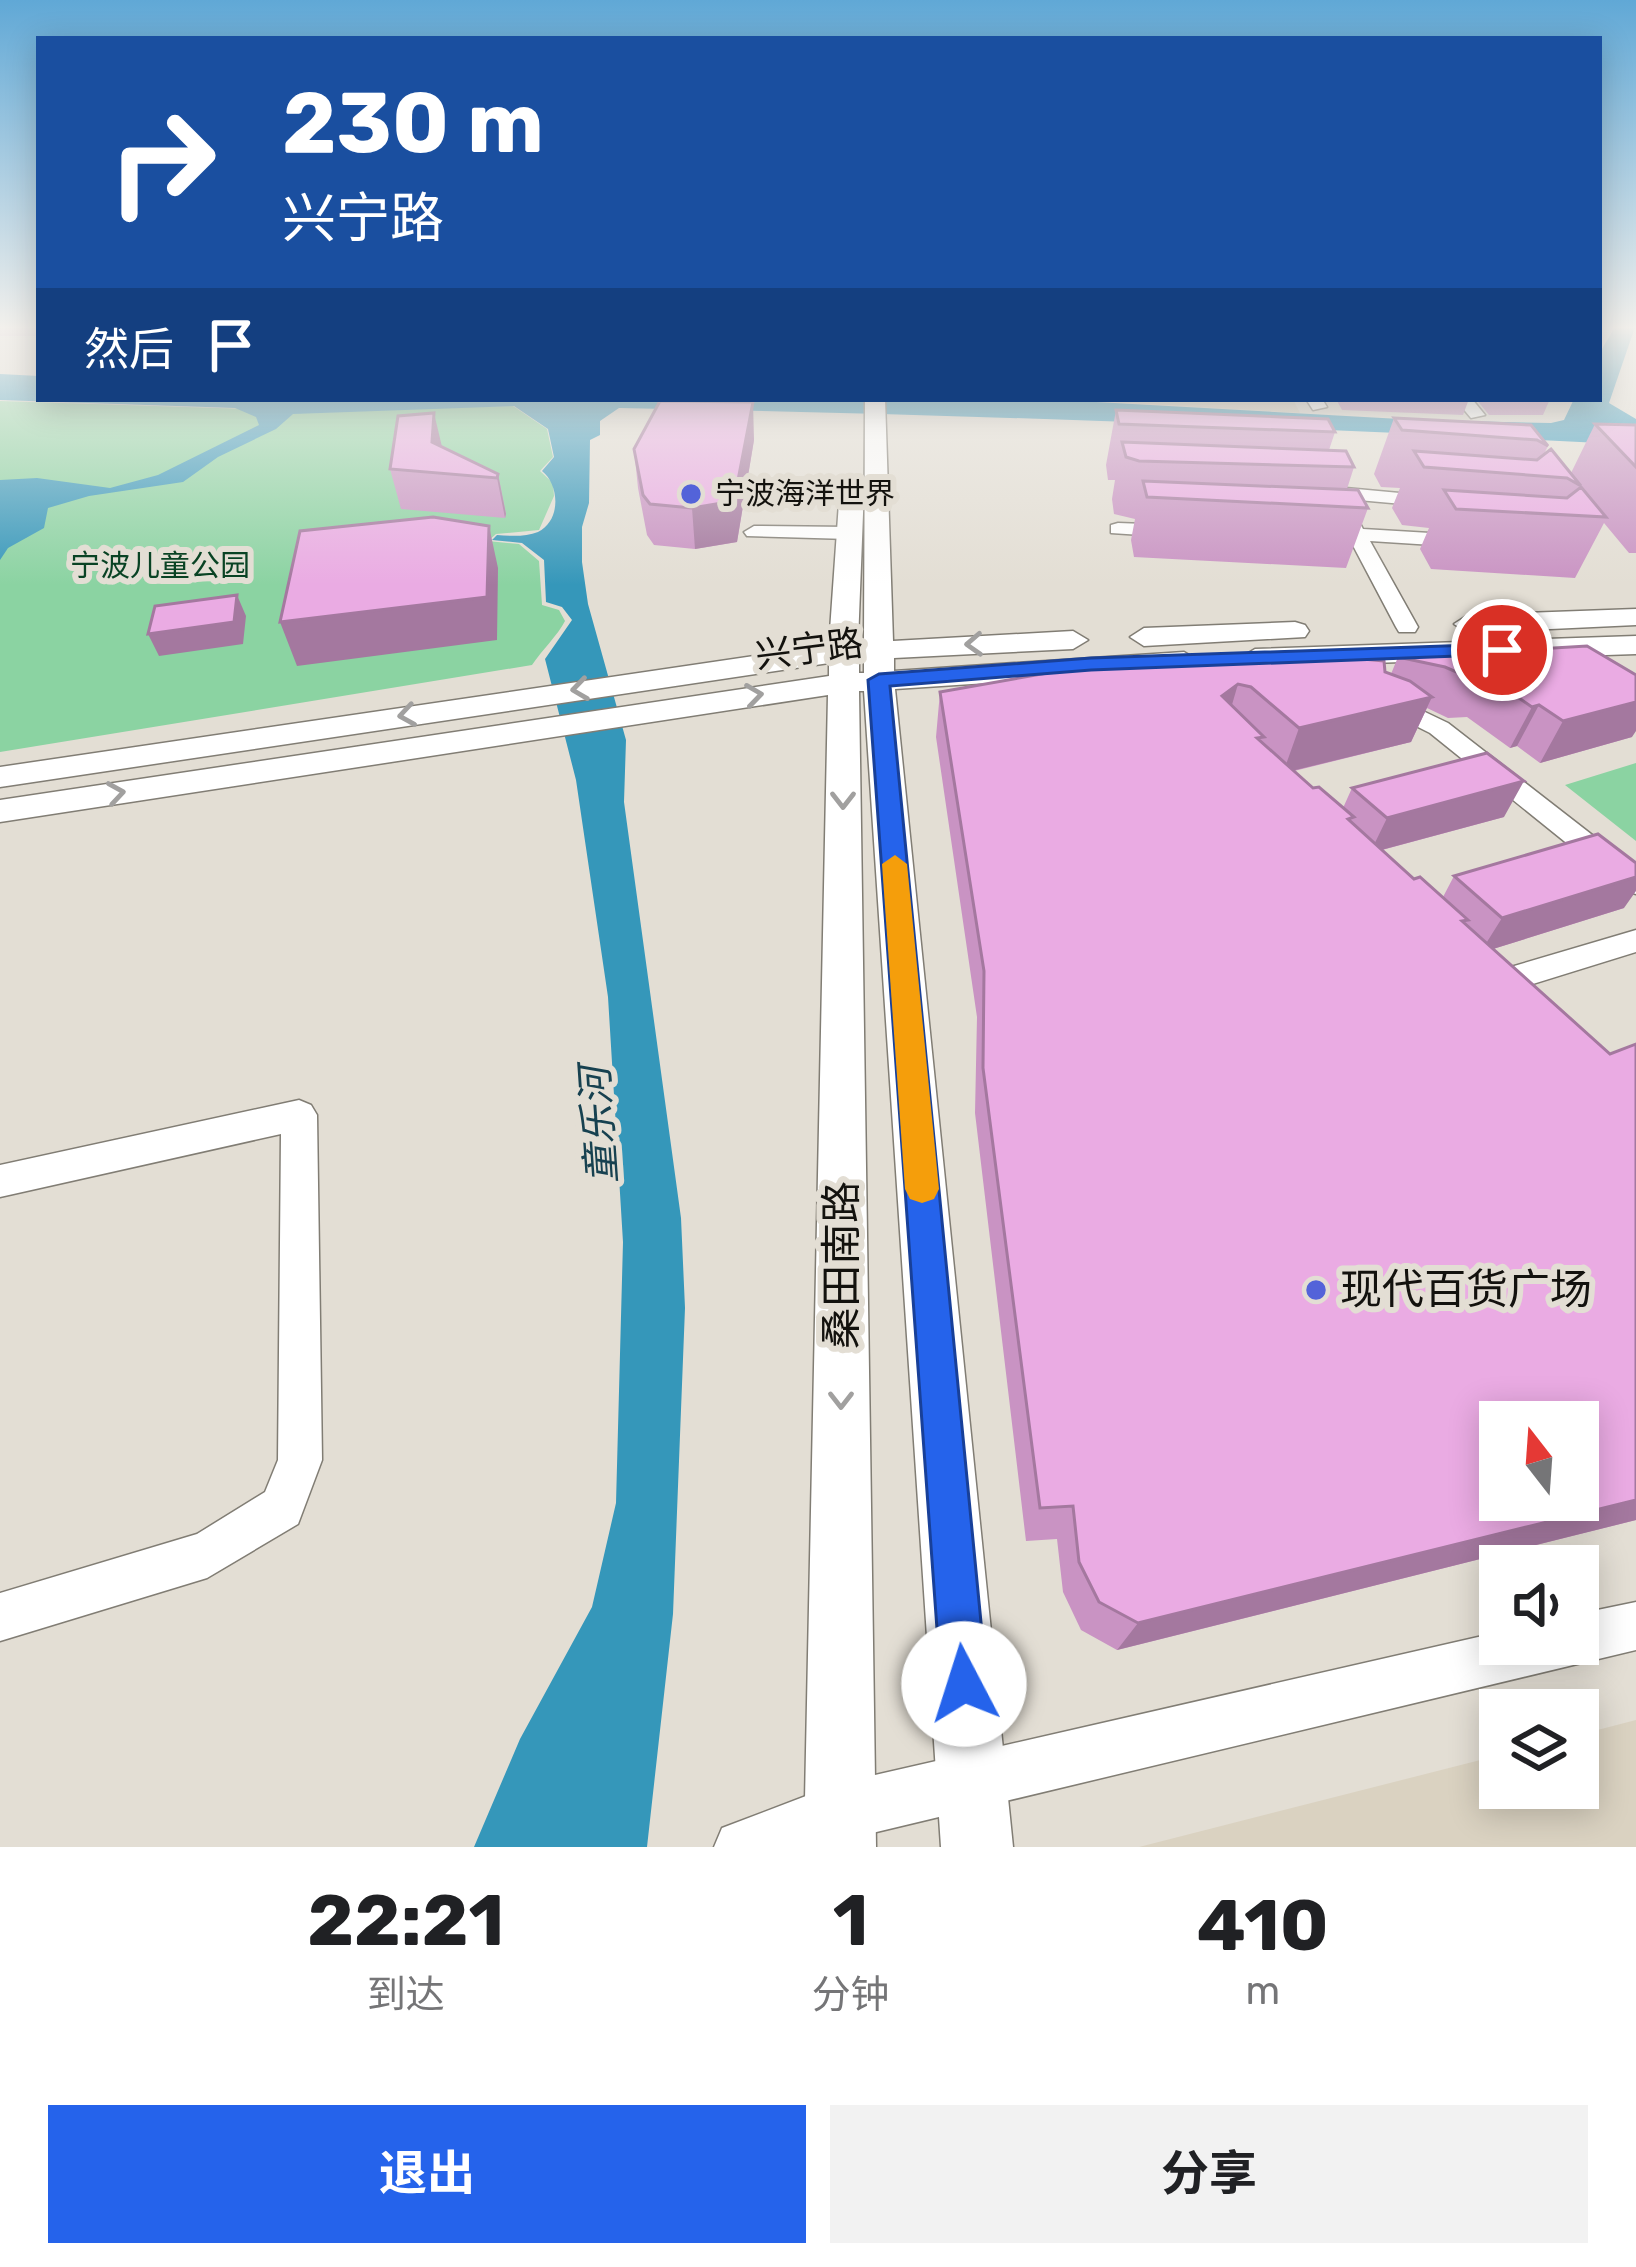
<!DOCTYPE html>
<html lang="zh">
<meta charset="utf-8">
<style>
:root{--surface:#fff;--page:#f2f2f2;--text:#202124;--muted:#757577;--accent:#2563eb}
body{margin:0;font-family:Rubik,"Noto Sans SC",sans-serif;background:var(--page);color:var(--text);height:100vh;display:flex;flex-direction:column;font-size:45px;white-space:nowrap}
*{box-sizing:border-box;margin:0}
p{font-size:39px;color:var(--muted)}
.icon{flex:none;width:66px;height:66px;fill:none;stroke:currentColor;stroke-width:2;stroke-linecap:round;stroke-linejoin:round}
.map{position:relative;height:1847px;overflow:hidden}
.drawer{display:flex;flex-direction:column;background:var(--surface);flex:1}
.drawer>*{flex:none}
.banner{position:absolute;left:36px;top:36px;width:1566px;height:366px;border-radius:0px;box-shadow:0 6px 30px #0003;background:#1a4fa0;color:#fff;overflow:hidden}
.needle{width:78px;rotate:343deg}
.tools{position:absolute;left:1479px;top:1401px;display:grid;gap:24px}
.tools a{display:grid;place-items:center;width:120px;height:120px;border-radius:0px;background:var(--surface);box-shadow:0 6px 30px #0003;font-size:60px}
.pin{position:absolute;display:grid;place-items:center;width:102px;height:102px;color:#fff;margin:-51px;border:6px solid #fff;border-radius:50%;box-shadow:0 3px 12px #0007}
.me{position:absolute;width:132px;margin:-66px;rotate:355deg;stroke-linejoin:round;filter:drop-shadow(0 0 9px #0008)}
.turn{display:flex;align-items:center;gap:42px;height:252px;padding:0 48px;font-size:54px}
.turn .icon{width:156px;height:156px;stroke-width:2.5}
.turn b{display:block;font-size:84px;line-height:102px}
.then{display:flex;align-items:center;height:114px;padding:0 48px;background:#0003;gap:24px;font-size:45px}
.eta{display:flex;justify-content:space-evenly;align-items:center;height:204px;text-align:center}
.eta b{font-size:72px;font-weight:700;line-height:84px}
.cta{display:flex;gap:24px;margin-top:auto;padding:24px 48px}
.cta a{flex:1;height:138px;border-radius:0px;background:var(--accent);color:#fff;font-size:48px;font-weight:700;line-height:138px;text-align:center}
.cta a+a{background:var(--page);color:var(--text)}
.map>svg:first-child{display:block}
.built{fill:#dad2c1}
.green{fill:#8bd3a2}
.water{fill:#3597ba}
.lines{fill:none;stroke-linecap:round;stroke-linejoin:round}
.minor-casing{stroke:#817d74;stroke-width:3}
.major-casing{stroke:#817d74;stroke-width:3}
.minor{fill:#fff;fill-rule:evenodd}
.major{fill:#fff;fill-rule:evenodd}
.wall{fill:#c993c3}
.shaded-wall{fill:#a4789f}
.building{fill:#eaabe3;stroke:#a4789f;stroke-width:3;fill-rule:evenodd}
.oneway{stroke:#a1a09f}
.route{fill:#2563eb;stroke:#184099;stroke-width:3}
.slow{fill:#f59e0b}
.poi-dot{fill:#5363d9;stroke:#e3ded4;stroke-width:4.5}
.labels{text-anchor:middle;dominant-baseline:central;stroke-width:12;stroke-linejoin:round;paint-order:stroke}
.far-poi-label{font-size:30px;fill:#13120e;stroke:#e3ded4;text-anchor:start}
.far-park-label{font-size:30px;fill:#094324;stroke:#e3ded4}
.street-label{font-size:36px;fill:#13120e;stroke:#e3ded4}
.water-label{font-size:39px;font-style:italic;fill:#174150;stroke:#e3ded4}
.near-street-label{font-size:42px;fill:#13120e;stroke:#e3ded4}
.near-poi-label{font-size:42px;fill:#13120e;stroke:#e3ded4;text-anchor:start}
</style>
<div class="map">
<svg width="1636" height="1847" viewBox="0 0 1636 1847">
<rect width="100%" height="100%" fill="#e3ded4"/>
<path class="built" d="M 1059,399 L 1293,399 L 1300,413 Z
M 1636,1720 L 1636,1847 L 1139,1847 L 1500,1755 L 1500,1788 L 1578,1788 L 1578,1735 Z"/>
<path class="green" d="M 0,401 L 312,411 L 513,406 L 547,429 L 553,457 L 540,471 L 553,483 L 554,496 L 539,530 L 496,534 L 488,541 L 519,544 L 539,561 L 542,605 L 559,610 L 565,621 C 558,635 542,650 532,665 L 0,752 Z
M 1636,763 L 1636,841 L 1565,785 Z"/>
<path class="water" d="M 1615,327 L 1635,327 L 1609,403 L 1636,419 L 1636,445 C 1297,427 958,414 619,408 L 600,421 L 600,435 L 590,440 L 589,503 L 582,527 L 582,562 L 588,604 L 626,740 L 624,802 L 681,1218 L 685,1308 L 673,1614 L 647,1847 L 474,1847 L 520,1739 L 592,1607 L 616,1503 L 623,1242 L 608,997 L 576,780 L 545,659 L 572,620 L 562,607 L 546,602 L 544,560 L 522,543 L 492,540 L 497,535 C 510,536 526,537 538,532 C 562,520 559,484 542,471 L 554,457 L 548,429 L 514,406 L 293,414 L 276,429 L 218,457 L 183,482 L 89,496 L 48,508 L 44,528 L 8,548 L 0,560 L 0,480 L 37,478 L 110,488 L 158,475 L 259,425 L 256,417 L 235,408 L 0,400 L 0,374 L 39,376 L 39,399 L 1042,399 L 1418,420 L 1551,423 L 1564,420 L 1574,399 L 1599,399 L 1599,354 Z"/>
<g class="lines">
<defs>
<path id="minor" d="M 1306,399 L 1322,399 L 1327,407 L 1313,410 Z
M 1455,399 L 1472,399 L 1485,415 L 1471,418 Z
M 1335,487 L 1443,497 L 1445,501 L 1436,507 L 1347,499 L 1363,529 L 1464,535 L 1474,541 L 1464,547 L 1370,541 L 1418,627 L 1415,632 L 1399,632 L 1396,627 L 1329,500 L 1326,493 Z
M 1118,523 L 1172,525 L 1182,531 L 1172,537 L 1111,533 L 1111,525 Z
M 754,526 L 849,527 L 859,533 L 849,539 L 747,536 L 744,532 Z
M 1384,705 L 1425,712 L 1448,723 L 1636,869 L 1636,894 L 1626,891 L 1430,733 L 1410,723 L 1375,717 L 1375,707 Z
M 1636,930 L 1636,952 L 1504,993 L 1475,986 L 1470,978 L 1475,970 L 1504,969 Z
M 299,1100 L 311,1105 L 317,1115 L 322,1460 L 298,1524 L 207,1578 L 0,1641 L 0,1593 L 197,1534 L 265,1492 L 278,1460 L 281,1134 L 0,1197 L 0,1165 Z
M 1636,1602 L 1636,1650 L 814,1847 L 714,1847 L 722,1828 L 840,1783 L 1500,1632 L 1500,1644 L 1578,1644 L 1578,1614 Z"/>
<path id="major" d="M 865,399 L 885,399 L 893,641 L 1073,631 L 1088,640 L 1073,649 L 894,658 L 894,671 L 1184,652 L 1199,661 L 1184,670 L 895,689 L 1013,1847 L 941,1847 L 864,691 L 859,691 L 876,1847 L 804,1847 L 828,695 L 0,822 L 0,800 L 829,676 L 829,663 L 0,787 L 0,767 L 829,645 L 840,488 L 852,481 L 864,488 L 858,642 L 864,642 ZM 859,660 L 864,660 L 864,673 L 859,673 Z
M 1636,609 L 1636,625 L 1468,633 L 1454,624 L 1468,615 Z
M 1295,622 L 1305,625 L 1309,631 L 1305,637 L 1144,646 L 1130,637 L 1144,628 Z
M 1636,636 L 1636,654 L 1255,667 L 1240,658 L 1255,649 Z"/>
</defs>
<use href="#minor" class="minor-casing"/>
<use href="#major" class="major-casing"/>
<use href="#minor" class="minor"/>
<use href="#major" class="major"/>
</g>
<path class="wall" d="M 0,327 L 39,327 L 39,336 L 0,336 Z
M 1336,399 L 1469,399 L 1463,415 L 1342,410 Z
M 1476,399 L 1550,399 L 1543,415 L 1489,415 Z
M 1116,410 L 1335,432 L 1329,450 L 1354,467 L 1347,489 L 1368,508 L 1346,568 L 1134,557 L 1131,540 L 1135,519 L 1114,514 L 1112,499 L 1115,480 L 1108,480 L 1106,465 Z
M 1394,418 L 1531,425 L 1548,446 L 1544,454 L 1571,473 L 1595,424 L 1636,425 L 1636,553 L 1629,553 L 1604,523 L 1575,578 L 1431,569 L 1420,549 L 1429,528 L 1402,525 L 1392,508 L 1400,488 L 1381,487 L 1374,474 Z
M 754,440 L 737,542 L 695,549 L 654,545 L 647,535 L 638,488 L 634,449 Z
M 442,447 L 498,474 L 506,514 L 505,518 L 401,509 L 390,469 Z
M 1587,646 L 1632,737 L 1540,763 L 1517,746 L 1510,748 L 1467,717 L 1448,718 L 1427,708 L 1411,742 L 1294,771 L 1313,788 L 1343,808 L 1352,788 L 1504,817 L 1382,850 L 1414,879 L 1443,897 L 1454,876 L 1624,908 L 1493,949 L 1610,1054 L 1636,1044 L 1636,1520 L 1117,1650 L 1081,1630 L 1063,1592 L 1057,1539 L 1026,1541 L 975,1113 L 977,1017 L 936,737 L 940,692 L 1385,672 L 1391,674 L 1398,657 Z"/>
<path class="shaded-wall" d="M 753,402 L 754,440 L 737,542 L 695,549 L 692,508 Z
M 434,413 L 443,451 L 432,442 Z
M 498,474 L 506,514 L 505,518 L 497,478 Z
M 489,526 L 498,568 L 497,640 L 297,666 L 280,622 Z
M 237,595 L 246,616 L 243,644 L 159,656 L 148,634 Z
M 1238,684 L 1225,729 L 1222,696 Z
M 1432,697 L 1411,742 L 1283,773 L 1299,728 Z
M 1636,702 L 1636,731 L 1632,737 L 1540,763 L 1563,721 Z
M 1539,705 L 1517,746 L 1510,748 L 1532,707 Z
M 1524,781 L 1504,817 L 1370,853 L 1387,818 Z
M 1636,877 L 1636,891 L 1624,908 L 1480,953 L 1502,918 Z
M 1636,1500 L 1636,1520 L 1117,1650 L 1138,1623 Z"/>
<path class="building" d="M 660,401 L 753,402 L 734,501 L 692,508 L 650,504 L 643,495 L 634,449 Z
M 1116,410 L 1328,419 L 1335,432 L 1119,424 Z
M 434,413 L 432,442 L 498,474 L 497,478 L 390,469 L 398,416 Z
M 1394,418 L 1531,425 L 1548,446 L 1537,440 L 1402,430 Z
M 1595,424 L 1636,425 L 1636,467 Z
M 1122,442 L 1346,451 L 1354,467 L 1139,461 L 1126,457 Z
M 1551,449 L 1581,486 L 1567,478 L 1424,467 L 1414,451 L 1537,460 Z
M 1143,481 L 1358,490 L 1368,508 L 1147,497 Z
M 1581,487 L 1606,517 L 1456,509 L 1444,490 L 1567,498 Z
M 433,517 L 489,526 L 487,597 L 280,622 L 300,531 Z
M 237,595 L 234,622 L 148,634 L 155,606 Z
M 1587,646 L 1636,675 L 1636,702 L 1563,721 L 1539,705 L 1532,707 L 1487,676 L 1468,677 L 1445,667 L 1398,657 Z
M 1331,656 L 1384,661 L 1385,672 L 1410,681 L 1432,697 L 1299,728 L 1251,687 L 1238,684 L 1222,696 L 1264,737 L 1257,738 L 1313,788 L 1319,787 L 1354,817 L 1348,819 L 1414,879 L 1420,877 L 1468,920 L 1462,921 L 1610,1054 L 1636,1044 L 1636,1500 L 1138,1623 L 1099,1602 L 1079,1562 L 1073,1506 L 1040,1508 L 983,1068 L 984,971 L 940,692 L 1070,669 L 1169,659 ZM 1500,1422 L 1578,1422 L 1578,1500 L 1500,1500 Z
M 1487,753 L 1524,781 L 1387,818 L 1352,788 Z
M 1598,834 L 1636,863 L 1636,877 L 1502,918 L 1454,876 Z"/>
<defs><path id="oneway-chevron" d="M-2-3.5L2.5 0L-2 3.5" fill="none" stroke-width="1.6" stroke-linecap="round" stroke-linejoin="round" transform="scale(3)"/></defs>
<g class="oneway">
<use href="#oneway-chevron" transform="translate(974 644) rotate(177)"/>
<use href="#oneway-chevron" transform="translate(580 689) rotate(172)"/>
<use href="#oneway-chevron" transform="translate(754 695) rotate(-8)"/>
<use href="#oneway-chevron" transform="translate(407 715) rotate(171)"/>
<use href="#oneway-chevron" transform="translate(116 793) rotate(-9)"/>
<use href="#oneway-chevron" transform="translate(843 800) rotate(90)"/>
<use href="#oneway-chevron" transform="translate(841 1400) rotate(90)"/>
</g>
<linearGradient id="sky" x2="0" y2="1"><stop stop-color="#60a8d6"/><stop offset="0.56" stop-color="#f2f0ec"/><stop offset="1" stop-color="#f2f0ec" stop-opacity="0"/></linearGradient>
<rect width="1636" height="585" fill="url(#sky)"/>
<path class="route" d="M 1502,644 L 1512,650 L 1509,654 L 1091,670 L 890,686 L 987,1684 L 980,1700 L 964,1707 L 947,1700 L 941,1684 L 868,680 L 879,674 L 1091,658 Z"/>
<path class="slow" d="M 895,855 L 907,864 L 939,1189 L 934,1199 L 922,1203 L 910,1199 L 905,1189 L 882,864 Z"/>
<g class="poi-dot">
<circle cx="691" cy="494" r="12"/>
<circle cx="1316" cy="1290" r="12"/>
</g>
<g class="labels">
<g class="far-poi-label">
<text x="715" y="494">宁波海洋世界</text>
</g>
<g class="far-park-label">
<text x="160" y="566">宁波儿童公园</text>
</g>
<g class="street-label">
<text transform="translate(809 649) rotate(-7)">兴宁路</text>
</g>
<g class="water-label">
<text transform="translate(599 1125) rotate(-94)">童乐河</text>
</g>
<g class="near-street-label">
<text transform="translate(842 1265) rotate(-90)">桑田南路</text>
</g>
<g class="near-poi-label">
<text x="1340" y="1290">现代百货广场</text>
</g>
</g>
</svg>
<div class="tools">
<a><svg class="needle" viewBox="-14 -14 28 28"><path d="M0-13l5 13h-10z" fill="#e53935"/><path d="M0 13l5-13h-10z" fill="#757577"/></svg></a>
<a><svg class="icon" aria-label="sound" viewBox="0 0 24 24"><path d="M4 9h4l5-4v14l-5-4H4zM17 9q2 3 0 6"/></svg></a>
<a><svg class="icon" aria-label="layers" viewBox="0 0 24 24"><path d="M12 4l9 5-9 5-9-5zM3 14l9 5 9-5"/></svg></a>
</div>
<div class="pin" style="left:1502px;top:650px;background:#d93025"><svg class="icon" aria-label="arrive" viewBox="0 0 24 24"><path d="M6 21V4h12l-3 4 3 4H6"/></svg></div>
<svg class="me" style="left:964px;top:1684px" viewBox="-20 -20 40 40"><circle r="19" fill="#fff"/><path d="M0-13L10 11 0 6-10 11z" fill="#2563eb"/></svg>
<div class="banner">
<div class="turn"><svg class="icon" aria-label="right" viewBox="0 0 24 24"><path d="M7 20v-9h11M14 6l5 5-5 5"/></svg><div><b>230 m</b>兴宁路</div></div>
<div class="then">然后<svg class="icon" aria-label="arrive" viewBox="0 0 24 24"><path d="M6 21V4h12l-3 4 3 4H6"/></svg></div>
</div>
</div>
<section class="drawer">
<div class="eta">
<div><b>22:21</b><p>到达</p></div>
<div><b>1</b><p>分钟</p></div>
<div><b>410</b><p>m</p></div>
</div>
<div class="cta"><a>退出</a><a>分享</a></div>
</section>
